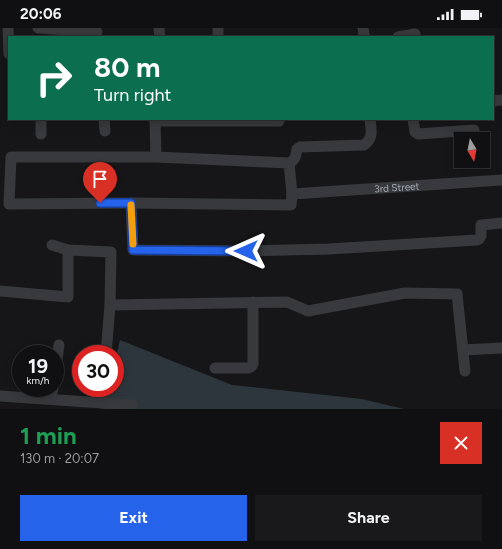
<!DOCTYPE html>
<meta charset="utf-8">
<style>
:root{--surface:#101012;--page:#19191b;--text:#f1f3f6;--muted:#9c9d9f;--line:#303032;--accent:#2563eb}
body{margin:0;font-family:Figtree,sans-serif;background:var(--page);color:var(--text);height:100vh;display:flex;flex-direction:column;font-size:15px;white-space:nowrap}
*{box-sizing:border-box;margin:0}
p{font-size:13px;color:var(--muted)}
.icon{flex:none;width:22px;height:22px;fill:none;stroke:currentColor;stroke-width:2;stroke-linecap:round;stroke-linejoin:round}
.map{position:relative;height:381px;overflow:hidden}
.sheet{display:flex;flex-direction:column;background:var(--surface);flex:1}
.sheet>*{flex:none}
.hud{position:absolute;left:8px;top:8px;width:486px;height:84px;border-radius:0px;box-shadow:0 2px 10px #0003,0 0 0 1px var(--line);background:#0b6e4f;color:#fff;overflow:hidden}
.needle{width:26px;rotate:170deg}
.controls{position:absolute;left:454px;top:104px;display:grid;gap:8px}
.controls a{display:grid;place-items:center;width:36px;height:36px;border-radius:0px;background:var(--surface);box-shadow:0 2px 10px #0003,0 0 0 1px var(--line);font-size:20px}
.speed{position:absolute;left:12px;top:317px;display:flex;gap:8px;font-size:20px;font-weight:700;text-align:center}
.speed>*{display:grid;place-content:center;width:52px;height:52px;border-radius:50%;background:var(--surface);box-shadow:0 2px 10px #0003,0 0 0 1px var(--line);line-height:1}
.speed small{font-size:10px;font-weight:400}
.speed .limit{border:6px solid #d22;background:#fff;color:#111}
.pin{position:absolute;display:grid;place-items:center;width:34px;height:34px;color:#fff;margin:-41px -17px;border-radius:50% 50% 50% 0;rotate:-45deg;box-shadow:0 0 4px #0007}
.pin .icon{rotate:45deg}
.me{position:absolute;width:44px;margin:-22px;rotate:270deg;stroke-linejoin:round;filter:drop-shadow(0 0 3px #0008)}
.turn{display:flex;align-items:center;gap:14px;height:84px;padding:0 20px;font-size:18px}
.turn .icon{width:52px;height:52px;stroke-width:2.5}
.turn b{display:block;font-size:28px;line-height:34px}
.round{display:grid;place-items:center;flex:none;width:42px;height:42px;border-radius:0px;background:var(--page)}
.head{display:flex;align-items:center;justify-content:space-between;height:68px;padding:0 20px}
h1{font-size:24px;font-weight:700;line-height:30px;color:#1e9e55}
.action{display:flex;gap:8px;margin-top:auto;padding:8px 20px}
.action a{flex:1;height:46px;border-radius:0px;background:var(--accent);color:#fff;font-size:16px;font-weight:700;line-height:46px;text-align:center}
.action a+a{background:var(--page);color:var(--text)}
.status{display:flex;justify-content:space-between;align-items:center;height:28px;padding:0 20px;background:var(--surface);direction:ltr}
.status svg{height:11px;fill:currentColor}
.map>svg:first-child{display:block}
.water{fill:#2d363c}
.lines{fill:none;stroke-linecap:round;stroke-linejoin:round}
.minor{stroke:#37393d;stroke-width:11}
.route-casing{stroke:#184099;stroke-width:10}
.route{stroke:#2563eb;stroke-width:7}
.slow{stroke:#f59e0b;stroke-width:7}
.labels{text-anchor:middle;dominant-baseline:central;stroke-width:4;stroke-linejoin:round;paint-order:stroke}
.street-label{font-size:10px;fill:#a9aeb8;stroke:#111113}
</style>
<div class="status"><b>20:06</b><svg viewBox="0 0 49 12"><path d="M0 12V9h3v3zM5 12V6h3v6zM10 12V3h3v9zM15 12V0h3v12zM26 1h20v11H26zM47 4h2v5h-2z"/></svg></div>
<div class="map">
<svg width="502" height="381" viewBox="0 0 502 381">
<rect width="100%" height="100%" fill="#161618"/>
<path class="water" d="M 120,312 L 232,357 L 362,371 L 404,381 L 104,381 L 109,360 L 115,360 L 115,333 Z"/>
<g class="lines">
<g class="minor">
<path d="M 8,0 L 9,26"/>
<path d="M 38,0 L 97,4"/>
<path d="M 159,0 L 160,9"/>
<path d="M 218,0 L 218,9"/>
<path d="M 363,0 L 364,7 L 365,9"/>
<path d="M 398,9 L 415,6"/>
<path d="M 493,73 L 502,72"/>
<path d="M 41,91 L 41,106"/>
<path d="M 104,91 L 105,103"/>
<path d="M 155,91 L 156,129"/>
<path d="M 413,91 L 415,104 L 418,106 L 474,102"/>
<path d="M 155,93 L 279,93"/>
<path d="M 289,135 L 292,166 L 291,177 L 131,175 L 9,176 L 11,129 L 156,129 L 289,135 C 296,132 296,127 297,121 L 300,119 L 364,117 C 374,110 371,102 370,91"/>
<path id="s1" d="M 292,166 L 502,152"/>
<path d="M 131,175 L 133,222 L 246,223 L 329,221 L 477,212 L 479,211 L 481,208 L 481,197 L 502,195"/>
<path d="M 52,217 L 68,222 L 111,224 L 110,277 L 287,274 L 308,283 L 405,265 L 457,266 L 465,343"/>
<path d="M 0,263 L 68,269 L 68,222"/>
<path d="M 463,322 L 502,320"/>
<path d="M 106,326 L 110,277"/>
<path d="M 215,340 L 248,340 L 251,339 L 253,336 L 253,274"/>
<path d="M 55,345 L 59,317"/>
<path d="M 0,368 L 132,377"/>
<path d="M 51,371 L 53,360"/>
<path d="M 102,375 L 103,360"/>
</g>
</g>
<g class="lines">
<defs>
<path id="route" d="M 100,175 L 131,175 L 133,222 L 246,223"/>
</defs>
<use href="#route" class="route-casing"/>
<use href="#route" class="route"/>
<path class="slow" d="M 131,177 L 133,216"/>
</g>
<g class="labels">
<g class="street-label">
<text stroke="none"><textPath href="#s1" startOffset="105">3rd Street</textPath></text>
</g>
</g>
</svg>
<div class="controls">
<a><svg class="needle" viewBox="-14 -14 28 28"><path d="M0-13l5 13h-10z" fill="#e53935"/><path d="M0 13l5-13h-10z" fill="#9c9d9f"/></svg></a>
</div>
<div class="speed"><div>19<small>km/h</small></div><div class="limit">30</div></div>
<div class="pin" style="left:100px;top:175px;background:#d93025"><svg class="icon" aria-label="arrive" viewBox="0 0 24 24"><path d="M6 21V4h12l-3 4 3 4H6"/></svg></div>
<svg class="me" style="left:246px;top:223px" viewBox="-20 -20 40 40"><path d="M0-17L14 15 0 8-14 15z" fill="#2563eb" stroke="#fff" stroke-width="4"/></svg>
<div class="hud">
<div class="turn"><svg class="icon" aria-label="right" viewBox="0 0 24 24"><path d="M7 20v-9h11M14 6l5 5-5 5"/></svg><div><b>80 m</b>Turn right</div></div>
</div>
</div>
<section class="sheet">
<div class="head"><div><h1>1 min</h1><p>130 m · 20:07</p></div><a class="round" style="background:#d93025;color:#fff"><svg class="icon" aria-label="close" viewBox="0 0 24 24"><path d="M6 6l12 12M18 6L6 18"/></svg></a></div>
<div class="action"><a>Exit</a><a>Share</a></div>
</section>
